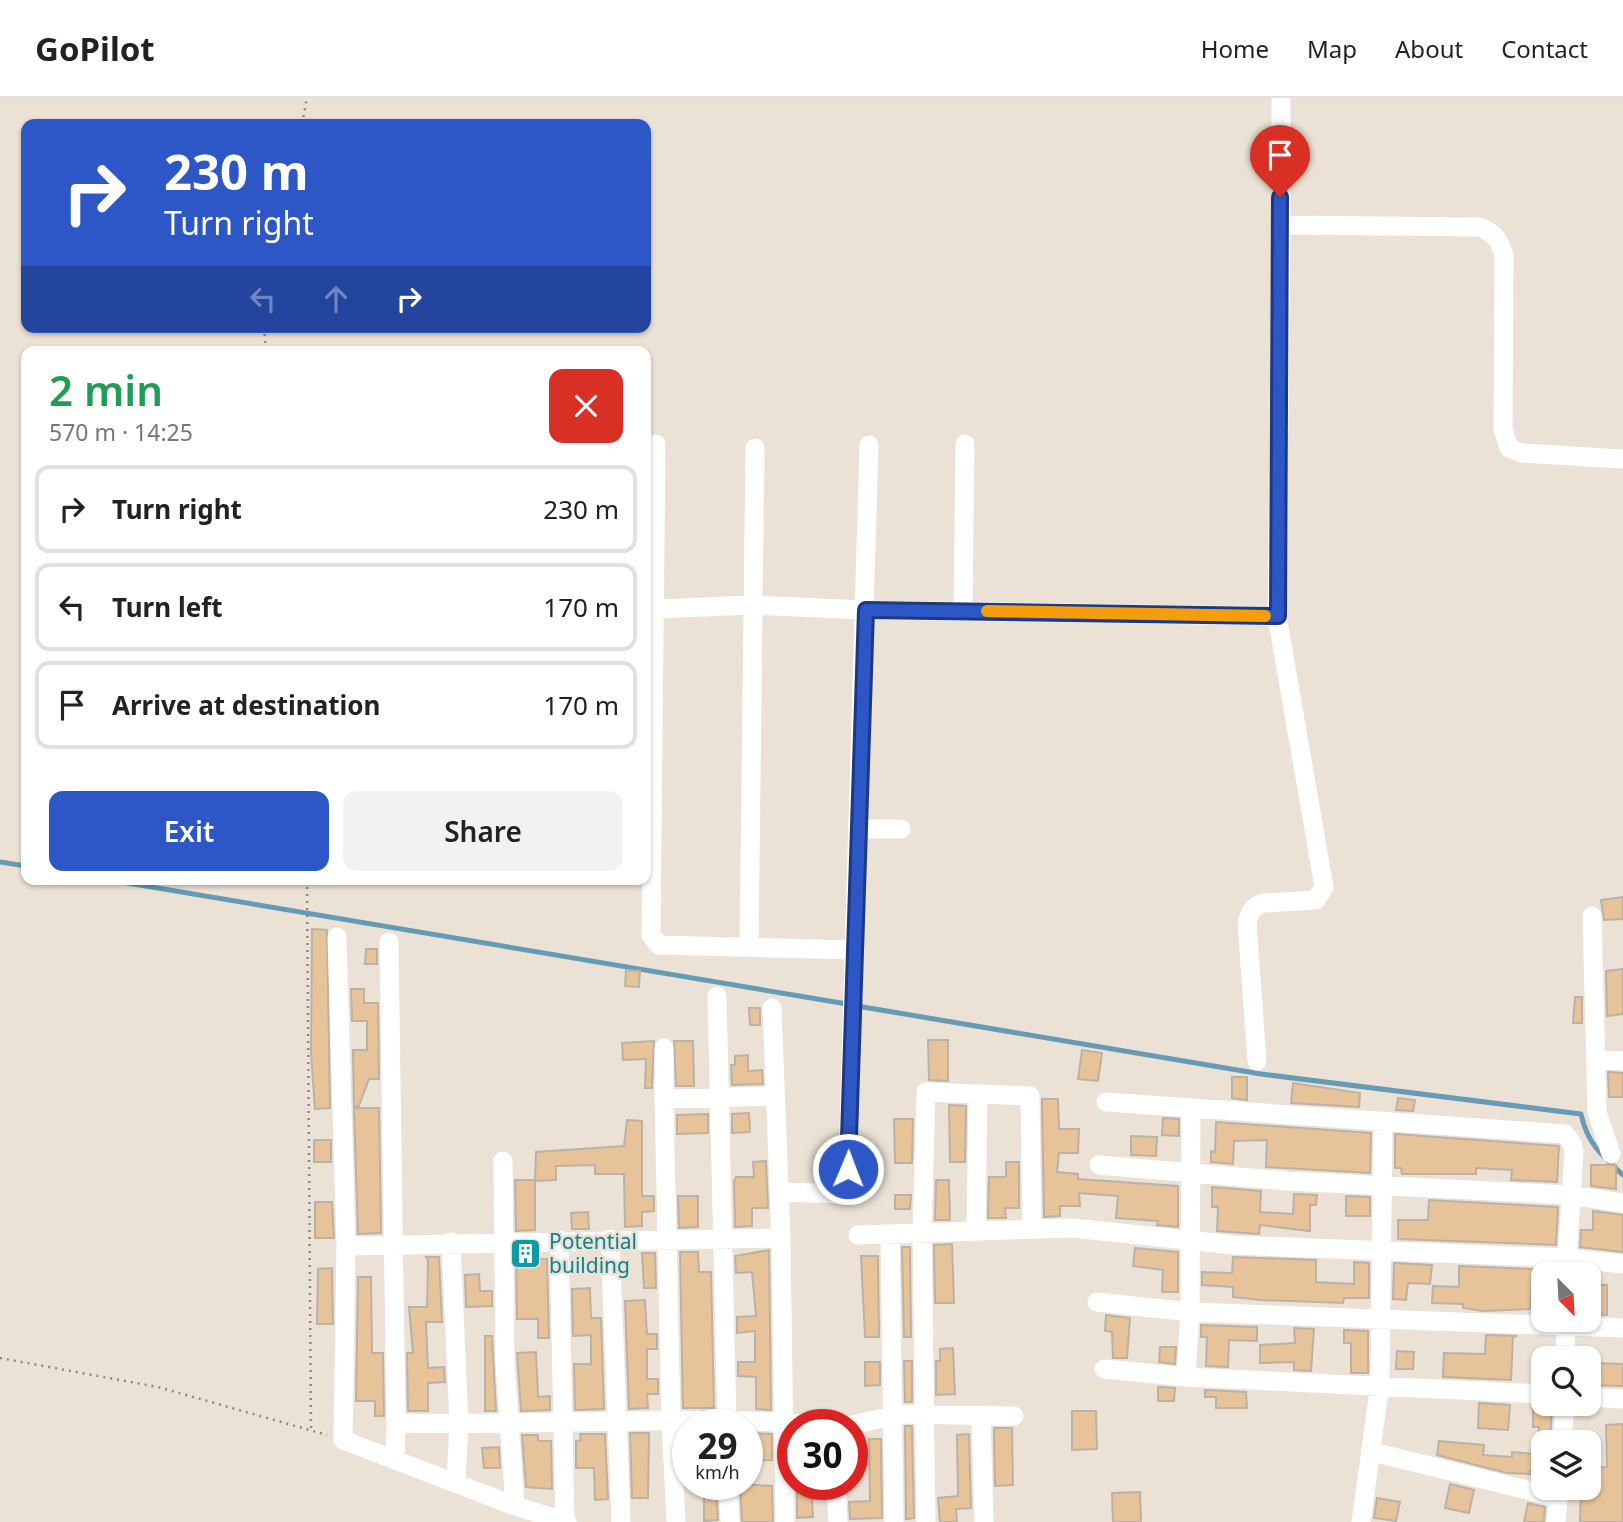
<!DOCTYPE html>
<meta charset="utf-8">
<style>
:root{--surface:#fff;--page:#f2f2f2;--text:#222;--muted:#767676;--line:#e0e0e0;--accent:#2d57c6}
body{margin:0;font-family:"Noto Sans",sans-serif;background:var(--page);color:var(--text);height:100vh;display:flex;flex-direction:column;font-size:26px;white-space:nowrap}
*{box-sizing:border-box;margin:0}
p{font-size:23px;color:var(--muted)}
.icon{flex:none;width:38px;height:38px;fill:none;stroke:currentColor;stroke-width:2;stroke-linecap:round;stroke-linejoin:round}
.map{position:relative;flex:1;overflow:hidden}
.panel{position:absolute;left:21px;top:248px;width:630px;height:539px;display:flex;flex-direction:column;background:var(--surface);border-radius:14px;box-shadow:0 2px 5px #0004}
.panel>*{flex:none}
.top-card{position:absolute;left:21px;top:21px;width:630px;height:214px;border-radius:14px;box-shadow:0 2px 5px #0004;background:#2d57c6;color:#fff;overflow:hidden}
.needle{width:46px;rotate:156deg}
.fabs{position:absolute;left:1531px;top:1164px;display:grid;gap:14px}
.fabs a{display:grid;place-items:center;width:70px;height:70px;border-radius:14px;background:var(--surface);box-shadow:0 2px 5px #0004;font-size:35px}
.speed{position:absolute;left:672px;top:1311px;display:flex;gap:14px;font-size:35px;font-weight:700;text-align:center}
.speed>*{display:grid;place-content:center;width:91px;height:91px;border-radius:50%;background:var(--surface);box-shadow:0 2px 5px #0004;line-height:1}
.speed small{font-size:18px;font-weight:400}
.speed .limit{border:10px solid #d22;background:#fff;color:#111}
.pin{position:absolute;display:grid;place-items:center;width:60px;height:60px;color:#fff;margin:-72px -30px;border-radius:50% 50% 50% 0;rotate:-45deg;box-shadow:0 0 7px #0007}
.pin .icon{rotate:45deg}
.me{position:absolute;width:77px;margin:-38px;rotate:1deg;stroke-linejoin:round;filter:drop-shadow(0 0 5px #0008)}
.turn{display:flex;align-items:center;gap:24px;height:147px;padding:0 28px;font-size:32px}
.turn .icon{width:91px;height:91px;stroke-width:2.5}
.turn b{display:block;font-size:49px;line-height:60px}
.lanes{display:flex;align-items:center;height:66px;padding:0 28px;background:#0003;justify-content:center;gap:35px;direction:ltr}
.lanes .off{opacity:.35}
.round{display:grid;place-items:center;flex:none;width:74px;height:74px;border-radius:14px;background:var(--page)}
.summary{display:flex;align-items:center;justify-content:space-between;height:119px;padding:0 28px}
h1{font-size:42px;font-weight:600;line-height:52px;color:#1e9e55}
.primary-button{display:flex;gap:14px;margin-top:auto;padding:14px 28px}
.primary-button a{flex:1;height:80px;border-radius:14px;background:var(--accent);color:#fff;font-size:28px;font-weight:600;line-height:80px;text-align:center}
.primary-button a+a{background:var(--page);color:var(--text)}
ul{padding:0;list-style:none}
li{display:flex;align-items:center;gap:21px;height:88px;margin:0 14px 10px;padding:0 14px;border:4px solid var(--line);border-radius:14px}
li div{flex:1}
li b{display:block;font-size:26px}
li em{font-style:normal}
header{display:flex;align-items:center;gap:42px;box-sizing:border-box;height:98px;padding:0 35px;background:var(--surface);border-bottom:2px solid var(--line)}
header strong{font-size:33px}
nav{display:flex;gap:38px;margin-inline-start:auto;font-size:24px}
.map>svg:first-child{display:block}
.lines{fill:none;stroke-linecap:round;stroke-linejoin:round}
.stream{stroke:#669bb5;stroke-width:5}
.building{fill:#e7c39a;stroke:#bbb1a6;stroke-width:2}
.path{stroke:#8f8880;stroke-width:2.5;stroke-dasharray:2 5;stroke-linecap:butt}
.street{stroke:#fff;stroke-width:19}
.route-casing{stroke:#1d3981;stroke-width:18}
.route{stroke:#2d57c6;stroke-width:12}
.slow{stroke:#f59e0b;stroke-width:12}
.labels{text-anchor:middle;dominant-baseline:central;stroke-width:5;stroke-linejoin:round;paint-order:stroke}
.culture-label{font-size:21px;fill:#0d838f;stroke:#ebe1d5;text-anchor:start}
</style>
<header>
<strong>GoPilot</strong>
<nav><a>Home</a><a>Map</a><a>About</a><a>Contact</a></nav>
</header>
<div class="map">
<svg width="1623" height="1424" viewBox="0 0 1623 1424">
<rect width="100%" height="100%" fill="#ebe1d5"/>
<g class="lines">
<path class="stream" d="M 0,764 L 26,768
M 110,782 L 847,906
M 857,908 L 1261,976 L 1581,1016 C 1587,1045 1602,1058 1623,1077"/>
</g>
<path class="building" d="M 1623,799 L 1623,821 L 1604,822 L 1601,802 Z
M 312,831 L 327,832 L 330,1010 L 315,1011 L 311,955 Z
M 366,851 L 377,851 L 377,866 L 365,866 Z
M 1623,871 L 1623,916 L 1607,918 L 1606,873 Z
M 626,872 L 640,873 L 639,889 L 625,888 Z
M 351,891 L 364,891 L 364,905 L 378,905 L 379,981 L 369,981 L 359,1008 L 354,1009 L 353,952 L 367,952 L 367,923 L 352,923 Z
M 1575,899 L 1582,899 L 1582,925 L 1573,925 Z
M 749,910 L 760,910 L 760,927 L 750,927 Z
M 928,942 L 948,942 L 948,983 L 929,982 Z
M 654,943 L 652,990 L 645,990 L 646,961 L 623,962 L 622,945 Z
M 674,943 L 693,943 L 694,988 L 676,988 Z
M 1082,952 L 1102,955 L 1098,983 L 1078,981 Z
M 748,957 L 748,973 L 762,972 L 763,986 L 732,987 L 731,967 L 735,967 L 735,958 Z
M 1608,974 L 1623,975 L 1623,999 L 1609,999 Z
M 1232,979 L 1247,979 L 1247,1002 L 1232,1000 Z
M 1293,985 L 1360,995 L 1359,1009 L 1291,1005 Z
M 1398,1000 L 1415,1002 L 1413,1013 L 1396,1012 Z
M 1042,1001 L 1058,1001 L 1059,1031 L 1079,1031 L 1078,1055 L 1059,1055 L 1057,1074 L 1078,1076 L 1078,1081 L 1178,1088 L 1178,1129 L 1157,1127 L 1158,1123 L 1116,1120 L 1118,1098 L 1079,1095 L 1080,1108 L 1060,1108 L 1060,1118 L 1044,1119 Z
M 949,1007 L 966,1008 L 965,1064 L 950,1064 Z
M 354,1010 L 379,1010 L 381,1135 L 358,1136 Z
M 749,1015 L 750,1034 L 732,1035 L 732,1016 Z
M 708,1016 L 708,1035 L 677,1036 L 677,1017 Z
M 1163,1020 L 1179,1021 L 1179,1038 L 1162,1037 Z
M 894,1021 L 913,1021 L 912,1065 L 895,1065 Z
M 627,1022 L 642,1023 L 642,1098 L 654,1098 L 654,1113 L 642,1114 L 642,1128 L 625,1129 L 624,1076 L 595,1076 L 595,1067 L 556,1068 L 556,1082 L 535,1083 L 536,1054 L 624,1048 Z
M 1216,1024 L 1371,1035 L 1370,1075 L 1266,1069 L 1267,1042 L 1234,1043 L 1233,1066 L 1211,1064 L 1211,1053 L 1215,1054 Z
M 1395,1036 L 1559,1048 L 1557,1084 L 1511,1082 L 1512,1072 L 1476,1070 L 1476,1076 L 1402,1076 L 1401,1070 L 1395,1070 Z
M 1131,1038 L 1157,1039 L 1156,1058 L 1131,1057 Z
M 314,1042 L 331,1042 L 331,1064 L 314,1064 Z
M 766,1063 L 768,1110 L 752,1110 L 752,1128 L 735,1129 L 734,1083 L 736,1079 L 754,1079 L 753,1064 Z
M 1006,1064 L 1019,1064 L 1019,1110 L 1005,1110 L 1006,1120 L 988,1120 L 989,1079 L 1006,1079 Z
M 1591,1067 L 1616,1067 L 1616,1091 L 1591,1088 Z
M 515,1082 L 535,1082 L 535,1132 L 516,1133 Z
M 936,1082 L 949,1082 L 950,1122 L 935,1122 Z
M 1212,1089 L 1261,1093 L 1260,1114 L 1293,1116 L 1294,1096 L 1317,1097 L 1316,1107 L 1310,1107 L 1310,1133 L 1260,1127 L 1259,1136 L 1217,1133 L 1218,1109 L 1212,1109 Z
M 895,1097 L 911,1097 L 910,1111 L 895,1111 Z
M 678,1098 L 698,1098 L 698,1129 L 679,1130 Z
M 1346,1098 L 1370,1099 L 1370,1118 L 1346,1118 Z
M 1429,1102 L 1558,1109 L 1556,1147 L 1398,1141 L 1398,1122 L 1428,1122 Z
M 315,1104 L 332,1104 L 334,1140 L 315,1140 Z
M 1593,1113 L 1623,1117 L 1623,1154 L 1580,1149 L 1581,1132 L 1593,1132 Z
M 588,1114 L 589,1131 L 572,1131 L 571,1115 Z
M 952,1146 L 954,1205 L 935,1205 L 934,1147 Z
M 902,1149 L 910,1149 L 911,1239 L 904,1239 Z
M 1135,1150 L 1178,1154 L 1178,1194 L 1162,1194 L 1163,1172 L 1133,1168 Z
M 769,1152 L 771,1312 L 756,1311 L 756,1279 L 738,1278 L 738,1264 L 755,1264 L 755,1233 L 737,1235 L 737,1219 L 756,1218 L 752,1174 L 736,1175 L 735,1158 Z
M 680,1154 L 698,1154 L 699,1174 L 711,1174 L 714,1310 L 683,1310 Z
M 642,1155 L 655,1155 L 656,1190 L 644,1190 Z
M 516,1157 L 535,1157 L 535,1161 L 547,1161 L 549,1240 L 538,1240 L 538,1221 L 517,1221 Z
M 861,1158 L 878,1158 L 879,1239 L 865,1239 Z
M 426,1159 L 439,1159 L 442,1224 L 426,1224 L 428,1270 L 444,1269 L 445,1284 L 428,1285 L 428,1313 L 408,1313 L 407,1255 L 413,1255 L 409,1209 L 427,1209 L 428,1163 Z
M 1233,1159 L 1316,1162 L 1316,1184 L 1354,1186 L 1354,1164 L 1369,1165 L 1369,1200 L 1344,1200 L 1343,1205 L 1260,1202 L 1233,1199 L 1233,1189 L 1202,1187 L 1202,1174 L 1232,1175 Z
M 1394,1165 L 1432,1167 L 1430,1186 L 1408,1185 L 1406,1202 L 1393,1201 Z
M 1459,1168 L 1554,1172 L 1554,1176 L 1544,1176 L 1544,1186 L 1532,1186 L 1530,1211 L 1483,1213 L 1463,1210 L 1463,1206 L 1432,1205 L 1433,1188 L 1459,1189 Z
M 332,1170 L 333,1226 L 317,1226 L 318,1171 Z
M 479,1176 L 480,1193 L 492,1193 L 492,1208 L 466,1209 L 465,1177 Z
M 358,1179 L 371,1179 L 372,1255 L 383,1255 L 384,1318 L 375,1318 L 375,1303 L 356,1303 Z
M 1589,1187 L 1607,1187 L 1607,1217 L 1589,1216 Z
M 590,1190 L 591,1220 L 601,1220 L 604,1311 L 575,1312 L 574,1266 L 591,1266 L 591,1237 L 573,1238 L 572,1191 Z
M 645,1202 L 647,1236 L 657,1236 L 657,1251 L 647,1251 L 647,1281 L 658,1281 L 658,1296 L 647,1296 L 648,1310 L 629,1311 L 625,1203 Z
M 1106,1217 L 1130,1220 L 1127,1260 L 1113,1260 L 1112,1234 L 1105,1233 Z
M 1201,1227 L 1257,1229 L 1257,1243 L 1229,1242 L 1228,1269 L 1206,1268 L 1207,1239 L 1201,1239 Z
M 1294,1230 L 1314,1231 L 1311,1273 L 1294,1272 L 1294,1264 L 1260,1265 L 1260,1247 L 1295,1245 Z
M 1344,1232 L 1368,1233 L 1368,1275 L 1351,1275 L 1351,1245 L 1344,1245 Z
M 1486,1237 L 1517,1238 L 1513,1239 L 1511,1282 L 1443,1279 L 1444,1255 L 1485,1256 Z
M 485,1238 L 492,1238 L 496,1313 L 485,1313 Z
M 1160,1249 L 1176,1249 L 1175,1266 L 1159,1264 Z
M 953,1250 L 955,1296 L 936,1297 L 936,1263 L 940,1263 L 940,1251 Z
M 1397,1253 L 1414,1254 L 1413,1271 L 1396,1271 Z
M 536,1254 L 538,1299 L 550,1298 L 550,1312 L 521,1313 L 517,1255 Z
M 904,1263 L 912,1263 L 912,1304 L 905,1304 Z
M 865,1264 L 880,1264 L 880,1287 L 865,1288 Z
M 1589,1265 L 1623,1266 L 1623,1288 L 1589,1287 Z
M 1158,1289 L 1175,1290 L 1174,1303 L 1158,1303 Z
M 1205,1292 L 1246,1294 L 1247,1310 L 1216,1310 L 1216,1299 L 1205,1299 Z
M 1479,1305 L 1510,1307 L 1508,1332 L 1478,1330 Z
M 1533,1309 L 1552,1309 L 1550,1344 L 1538,1344 L 1539,1329 L 1533,1329 Z
M 1072,1313 L 1096,1313 L 1097,1351 L 1072,1352 Z
M 1623,1326 L 1623,1424 L 1580,1424 L 1581,1390 L 1589,1390 L 1589,1370 L 1607,1369 L 1606,1327 Z
M 905,1328 L 912,1328 L 914,1420 L 906,1421 Z
M 994,1330 L 1012,1330 L 1013,1387 L 995,1388 Z
M 630,1335 L 649,1335 L 648,1400 L 632,1400 Z
M 747,1335 L 772,1336 L 772,1362 L 747,1363 Z
M 580,1336 L 605,1336 L 608,1401 L 595,1402 L 594,1370 L 576,1370 L 576,1343 L 581,1342 Z
M 969,1336 L 971,1410 L 956,1411 L 957,1424 L 940,1424 L 938,1400 L 958,1398 L 957,1337 Z
M 522,1337 L 538,1337 L 538,1343 L 551,1343 L 552,1391 L 526,1389 Z
M 869,1341 L 881,1341 L 882,1420 L 850,1421 L 849,1404 L 870,1403 Z
M 1439,1343 L 1484,1347 L 1483,1357 L 1512,1359 L 1512,1354 L 1544,1357 L 1544,1373 L 1530,1373 L 1530,1376 L 1507,1375 L 1437,1357 Z
M 499,1349 L 500,1370 L 484,1370 L 482,1350 Z
M 740,1386 L 772,1388 L 773,1424 L 742,1424 Z
M 797,1386 L 811,1386 L 813,1419 L 797,1420 Z
M 1450,1386 L 1474,1392 L 1469,1415 L 1445,1410 Z
M 716,1393 L 718,1422 L 704,1423 L 704,1394 Z
M 1140,1394 L 1141,1424 L 1113,1424 L 1112,1395 Z
M 1377,1400 L 1400,1404 L 1396,1423 L 1374,1420 Z
M 1528,1405 L 1545,1409 L 1544,1424 L 1524,1424 Z"/>
<g class="lines">
<path class="path" d="M 302,26 L 307,0
M 264,229 L 266,254
M 307,782 L 311,1333
M 0,1260 L 158,1289 L 327,1337"/>
<path class="street" d="M 1281,0 L 1281,127 L 1480,129 C 1496,136 1500,143 1504,159 L 1503,331 L 1509,350 L 1522,355 L 1623,361
M 656,346 L 651,837 L 659,847 L 855,852
M 656,511 L 753,507 L 866,512 L 1277,518
M 963,513 L 965,346
M 860,731 L 901,731
M 1592,818 L 1597,1014 L 1611,1056
M 337,839 L 346,1148 L 343,1342 L 515,1408 L 567,1424
M 389,844 L 396,1325
M 749,849 L 755,350
M 717,898 L 727,1326
M 772,910 L 781,1140
M 1596,961 L 1623,963
M 1257,963 L 1247,825 C 1250,814 1252,808 1264,805 L 1316,802 L 1324,789 L 1277,518 L 1281,127
M 664,1001 L 664,950
M 1106,1004 L 1565,1036 L 1572,1045 L 1574,1054 L 1566,1176
M 503,1063 L 505,1265 L 515,1408
M 1099,1067 L 1287,1083 L 1570,1097 L 1623,1105
M 780,1094 L 847,1096 L 869,347
M 976,1134 L 978,996 L 1030,998 L 1032,1131
M 858,1137 L 1072,1130 L 1235,1147 L 1566,1160 L 1623,1166
M 890,1138 L 894,1424
M 610,1141 L 621,1424
M 559,1142 L 565,1423
M 451,1144 L 459,1326 L 456,1384
M 346,1148 L 781,1140 L 785,1424
M 1097,1204 L 1190,1214 L 1623,1230
M 1565,1260 L 1566,1222
M 1104,1271 L 1186,1279 L 1544,1296
M 1186,1279 L 1190,1214 L 1191,1011
M 1589,1299 L 1623,1301
M 981,1318 L 984,1424
M 852,1327 L 901,1316 L 1014,1318
M 1562,1344 L 1565,1306
M 1373,1354 L 1559,1400
M 395,1360 L 396,1325 C 536,1328 678,1317 818,1326
M 728,1386 L 730,1424
M 836,1386 L 838,1424
M 676,1424 L 671,1323 L 664,1001 L 774,998
M 926,1424 L 922,1136 L 926,994 L 978,996
M 1361,1424 L 1380,1286 L 1383,1025
M 1556,1424 L 1559,1390"/>
</g>
<g class="lines">
<defs>
<path id="route" d="M 848,1071 L 866,512 L 1278,518 L 1280,99"/>
</defs>
<use href="#route" class="route-casing"/>
<use href="#route" class="route"/>
<path class="slow" d="M 987,513 L 1265,518"/>
</g>
<defs>
<symbol id="building-square" viewBox="-11 -11 22 22"><rect x="-9" y="-9" width="18" height="18" rx="4" fill="#0f9aa8" stroke="#ebe1d5"/><path d="M-4-6H4V6H1V3H-1V6H-4ZM-2.5-4.3h1.7v1.8h-1.7ZM.8-4.3h1.7v1.8H.8ZM-2.5-1h1.7V.8h-1.7ZM.8-1h1.7V.8H.8Z" fill="#fff"/></symbol>
</defs>
<g fill-rule="evenodd">
<use href="#building-square" x="508" y="1138" width="35" height="35"/>
</g>
<g class="labels">
<g class="culture-label">
<text x="549" y="1143">Potential<tspan x="549" dy="24">building</tspan></text>
</g>
</g>
</svg>
<div class="fabs">
<a><svg class="needle" viewBox="-14 -14 28 28"><path d="M0-13l5 13h-10z" fill="#e53935"/><path d="M0 13l5-13h-10z" fill="#767676"/></svg></a>
<a><svg class="icon" aria-label="search" viewBox="0 0 24 24"><circle cx="10" cy="10" r="6"/><path d="M15 15l6 6"/></svg></a>
<a><svg class="icon" aria-label="layers" viewBox="0 0 24 24"><path d="M12 4l9 5-9 5-9-5zM3 14l9 5 9-5"/></svg></a>
</div>
<div class="speed"><div>29<small>km/h</small></div><div class="limit">30</div></div>
<div class="pin" style="left:1280px;top:99px;background:#d93025"><svg class="icon" aria-label="arrive" viewBox="0 0 24 24"><path d="M6 21V4h12l-3 4 3 4H6"/></svg></div>
<svg class="me" style="left:848px;top:1071px" viewBox="-20 -20 40 40"><circle r="17" fill="#2d57c6" stroke="#fff" stroke-width="3"/><path d="M0-11L8 9 0 5-8 9z" fill="#fff"/></svg>
<div class="top-card">
<div class="turn"><svg class="icon" aria-label="right" viewBox="0 0 24 24"><path d="M7 20v-9h11M14 6l5 5-5 5"/></svg><div><b>230 m</b>Turn right</div></div>
<div class="lanes"><svg class="icon off" aria-label="left" viewBox="0 0 24 24"><path d="M17 20v-9H6M10 6l-5 5 5 5"/></svg><svg class="icon off" aria-label="ahead" viewBox="0 0 24 24"><path d="M12 20V5M6 11l6-6 6 6"/></svg><svg class="icon" aria-label="right" viewBox="0 0 24 24"><path d="M7 20v-9h11M14 6l5 5-5 5"/></svg></div>
</div>
<section class="panel">
<div class="summary"><div><h1>2 min</h1><p>570 m · 14:25</p></div><a class="round" style="background:#d93025;color:#fff"><svg class="icon" aria-label="close" viewBox="0 0 24 24"><path d="M6 6l12 12M18 6L6 18"/></svg></a></div>
<ul>
<li><svg class="icon" aria-label="right" viewBox="0 0 24 24"><path d="M7 20v-9h11M14 6l5 5-5 5"/></svg><div><b>Turn right</b></div><em>230 m</em></li>
<li><svg class="icon" aria-label="left" viewBox="0 0 24 24"><path d="M17 20v-9H6M10 6l-5 5 5 5"/></svg><div><b>Turn left</b></div><em>170 m</em></li>
<li><svg class="icon" aria-label="arrive" viewBox="0 0 24 24"><path d="M6 21V4h12l-3 4 3 4H6"/></svg><div><b>Arrive at destination</b></div><em>170 m</em></li>
</ul>
<div class="primary-button"><a>Exit</a><a>Share</a></div>
</section>
</div>
